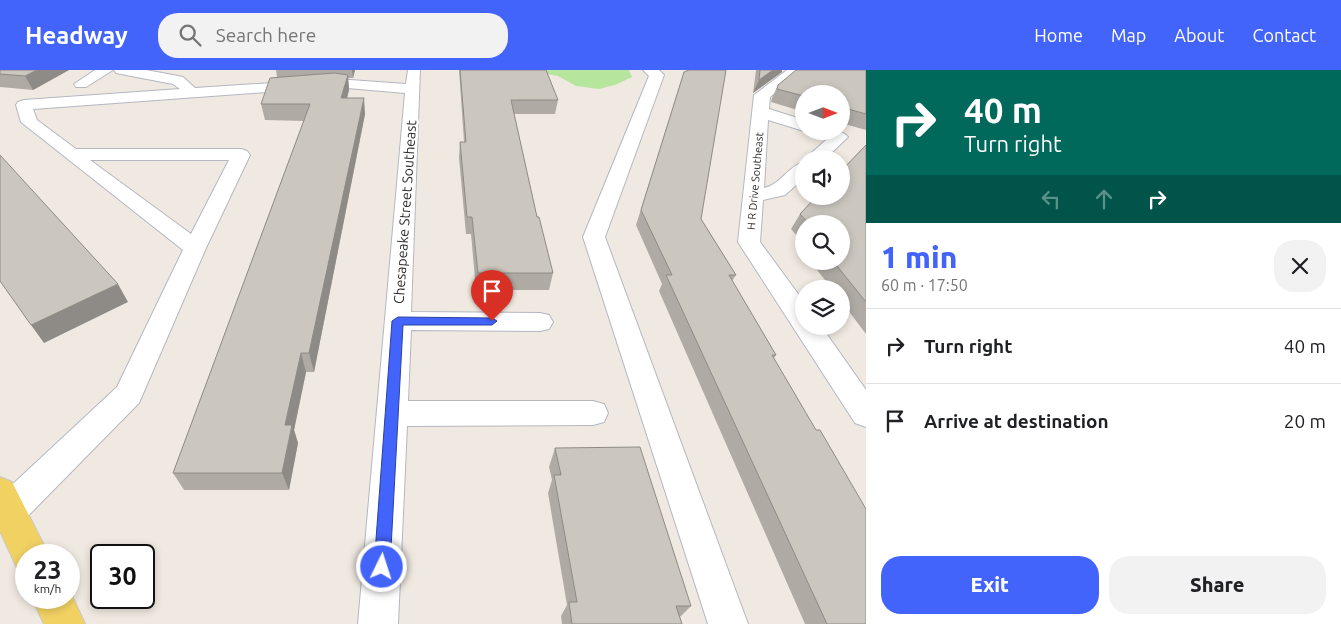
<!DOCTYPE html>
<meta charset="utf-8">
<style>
:root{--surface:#fff;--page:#f2f2f2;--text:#202124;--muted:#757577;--line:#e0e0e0;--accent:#4264fb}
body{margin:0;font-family:Ubuntu,sans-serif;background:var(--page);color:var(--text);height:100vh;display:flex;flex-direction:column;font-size:19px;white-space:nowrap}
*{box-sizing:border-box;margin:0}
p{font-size:16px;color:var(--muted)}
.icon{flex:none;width:28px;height:28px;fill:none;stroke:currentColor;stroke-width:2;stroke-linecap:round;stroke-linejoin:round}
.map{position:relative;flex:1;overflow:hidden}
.drawer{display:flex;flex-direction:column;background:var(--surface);width:475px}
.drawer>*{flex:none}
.guide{background:#00695c;color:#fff;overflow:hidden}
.needle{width:32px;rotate:90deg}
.fabs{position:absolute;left:795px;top:15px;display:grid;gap:10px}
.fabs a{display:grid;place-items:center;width:55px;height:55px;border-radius:50%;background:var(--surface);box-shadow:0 2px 8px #0003;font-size:25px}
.speed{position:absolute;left:15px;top:474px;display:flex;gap:10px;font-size:25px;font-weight:700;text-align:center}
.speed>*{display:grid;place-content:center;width:65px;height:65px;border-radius:50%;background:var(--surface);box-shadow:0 2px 8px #0003;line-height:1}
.speed small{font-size:12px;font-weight:400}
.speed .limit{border:2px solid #111;border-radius:8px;background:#fff;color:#111}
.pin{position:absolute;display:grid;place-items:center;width:42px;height:42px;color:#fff;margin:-51px -21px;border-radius:50% 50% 50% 0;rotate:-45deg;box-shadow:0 0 5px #0007}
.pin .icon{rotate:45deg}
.me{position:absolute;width:55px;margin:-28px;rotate:4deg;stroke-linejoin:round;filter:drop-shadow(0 0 4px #0008)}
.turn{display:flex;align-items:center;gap:18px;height:105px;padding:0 15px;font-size:22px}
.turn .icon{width:65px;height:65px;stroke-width:2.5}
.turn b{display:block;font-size:35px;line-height:42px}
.lanes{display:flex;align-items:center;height:48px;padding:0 15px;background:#0003;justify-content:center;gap:25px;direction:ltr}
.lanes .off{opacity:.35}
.round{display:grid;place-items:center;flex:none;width:52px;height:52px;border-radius:20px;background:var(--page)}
.summary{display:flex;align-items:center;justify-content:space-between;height:85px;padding:0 15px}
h1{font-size:30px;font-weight:800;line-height:38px;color:var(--accent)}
.cta{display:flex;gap:10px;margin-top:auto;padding:10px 15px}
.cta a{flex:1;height:58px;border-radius:20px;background:var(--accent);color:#fff;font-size:20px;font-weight:800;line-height:58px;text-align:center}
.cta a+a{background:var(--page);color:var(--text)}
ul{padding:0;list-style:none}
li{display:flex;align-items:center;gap:15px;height:75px;padding:0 15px;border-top:1px solid var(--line)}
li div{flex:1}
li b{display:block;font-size:19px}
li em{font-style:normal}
header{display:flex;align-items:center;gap:30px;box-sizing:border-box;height:70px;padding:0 25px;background:var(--accent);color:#fff}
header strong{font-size:24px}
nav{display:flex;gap:28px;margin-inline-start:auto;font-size:18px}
.search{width:350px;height:45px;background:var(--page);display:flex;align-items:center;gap:12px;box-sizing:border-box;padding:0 18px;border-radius:20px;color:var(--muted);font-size:19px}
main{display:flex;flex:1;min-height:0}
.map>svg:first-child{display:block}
.green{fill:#b6e59e}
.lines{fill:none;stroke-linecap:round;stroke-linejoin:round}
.minor-casing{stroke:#b4b7c1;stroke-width:2}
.major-casing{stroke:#c9c9c9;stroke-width:2}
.minor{fill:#fff;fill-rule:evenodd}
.major{fill:#f2d163;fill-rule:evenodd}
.wall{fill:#afaba4}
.shaded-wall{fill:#8e8b86}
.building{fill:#cbc7bf;stroke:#8e8b86}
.route{fill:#4264fb;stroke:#2b41a3}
.labels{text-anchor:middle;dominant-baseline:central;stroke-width:5;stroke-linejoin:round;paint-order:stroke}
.far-street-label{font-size:11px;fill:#2e2e2e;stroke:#fff}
.street-label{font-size:14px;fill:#2e2e2e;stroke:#fff}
</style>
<header>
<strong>Headway</strong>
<div class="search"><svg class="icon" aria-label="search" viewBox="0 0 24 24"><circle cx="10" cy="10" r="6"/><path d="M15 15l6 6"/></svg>Search here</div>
<nav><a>Home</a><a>Map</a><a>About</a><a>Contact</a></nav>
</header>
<main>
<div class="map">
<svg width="866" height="554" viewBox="0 0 866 554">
<rect width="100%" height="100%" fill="#efe9e1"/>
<path class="green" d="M 534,0 L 629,0 L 632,7 L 615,15 L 599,19 L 576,16 L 558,6 L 537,2 Z"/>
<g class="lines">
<defs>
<path id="minor" d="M 95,0 L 113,0 L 86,17 L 76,17 L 74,14 Z
M 114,0 L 146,0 L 178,6 L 183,7 L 195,18 L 336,9 L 406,14 L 408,0 L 420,0 L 411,242 L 540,243 L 549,245 L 553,252 L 549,259 L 540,261 L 411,260 L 408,331 L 593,331 L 604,334 L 608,343 L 604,352 L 593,355 L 407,356 L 398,554 L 358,554 L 405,23 L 336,17 L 33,39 L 37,50 L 76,79 L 241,79 L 247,81 L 250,85 L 206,178 L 139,333 L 21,453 L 9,458 L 0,454 L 0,426 L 117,317 L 183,180 L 21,52 L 16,35 L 18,32 L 24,30 L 180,19 L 173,14 L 121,4 L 116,3 ZM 90,90 L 229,90 L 191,164 Z
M 643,0 L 659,0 L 664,5 L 605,167 L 748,554 L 708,554 L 583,167 L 649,6 Z
M 787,0 L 803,0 L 770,27 L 769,39 L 804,50 L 804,61 L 768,50 L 764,118 C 780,115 788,96 804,92 L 804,108 L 785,125 L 763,130 L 760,172 L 804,232 L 804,256 L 821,256 L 866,320 L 866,357 L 855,353 L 738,172 L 754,25 Z
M 814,61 C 824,61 841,58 848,67 L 825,89 L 805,89 L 827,69 L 816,65 Z"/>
<path id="major" d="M 0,407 L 12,412 L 49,485 L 26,485 L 26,502 L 17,498 L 0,461 Z
M 69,519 L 85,554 L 44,554 L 32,528 L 69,528 Z"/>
</defs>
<use href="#minor" class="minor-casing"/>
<use href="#major" class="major-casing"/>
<use href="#minor" class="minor"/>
<use href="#major" class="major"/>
</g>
<path class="wall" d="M 0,0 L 69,0 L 33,20 L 0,17 Z
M 276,0 L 355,0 L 353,8 L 348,8 L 349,20 L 347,28 L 365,44 L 314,302 L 306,302 L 294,360 L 298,373 L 289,420 L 184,420 L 173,403 L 304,51 L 265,50 L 261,34 L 277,7 Z
M 459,0 L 546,0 L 558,30 L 555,44 L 514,44 L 537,147 L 553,203 L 549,220 L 476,220 L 471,164 L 466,164 L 459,88 L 460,72 L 464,72 Z
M 756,0 L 782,0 L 782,2 L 753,23 Z
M 866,0 L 866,60 L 841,53 L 841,24 L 804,24 L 804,42 L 771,32 L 772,28 L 778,15 Z
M 684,2 L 701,149 L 736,205 L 732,211 L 776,285 L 774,288 L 866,554 L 805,554 L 659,221 L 662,214 L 636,155 Z
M 866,75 L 866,264 L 841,231 L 841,219 L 832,219 L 810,191 L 841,191 L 841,154 L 804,154 L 804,174 L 791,159 L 800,144 Z
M 555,378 L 691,536 L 680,547 L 682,554 L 562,554 L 561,546 L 567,535 L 548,423 L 552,410 L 549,397 Z"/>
<path class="shaded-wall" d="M 37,0 L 69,0 L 33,20 L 25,6 Z
M 352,0 L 355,0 L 353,8 Z
M 773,0 L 782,0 L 782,2 L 753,23 L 759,10 Z
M 348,5 L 349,20 L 343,44 L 341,28 Z
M 364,28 L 365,44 L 314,302 L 309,283 Z
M 118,214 L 128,232 L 44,273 L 31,255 Z
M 301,283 L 306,302 L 294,360 L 298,373 L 289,420 L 282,403 L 285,355 Z"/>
<path class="building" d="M 0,0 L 37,0 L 25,6 L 0,4 Z
M 460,0 L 546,0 L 558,30 L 511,30 L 537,147 L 539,147 L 553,203 L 478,203 L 472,147 L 467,147 L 460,72 L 466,72 Z
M 689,0 L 726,0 L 701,149 L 736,205 L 729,205 L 776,285 L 772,285 L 816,360 L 820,360 L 866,439 L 866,554 L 827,554 L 666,205 L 672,205 L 641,140 L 684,2 Z
M 760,0 L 773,0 L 759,10 Z
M 796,0 L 866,0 L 866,44 L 841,37 L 841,24 L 804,24 L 804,26 L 777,19 L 778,15 Z
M 334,3 L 348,5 L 341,28 L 364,28 L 309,283 L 301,283 L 285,355 L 292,355 L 282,403 L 173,403 L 310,34 L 261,34 L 270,8 Z
M 866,75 L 866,232 L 833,191 L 841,191 L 841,154 L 809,154 L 800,144 L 817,126 L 841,126 L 841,101 Z
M 0,85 L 118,214 L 31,255 L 0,211 Z
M 640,377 L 691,536 L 676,536 L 682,554 L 572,554 L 569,532 L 577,532 L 554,405 L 561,405 L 555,378 Z"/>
<path class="route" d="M 398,247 L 492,248 L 497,251 L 492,255 L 403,255 L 390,497 L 387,502 L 382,504 L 376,502 L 374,497 L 392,251 Z"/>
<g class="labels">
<g class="far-street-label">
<text transform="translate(755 111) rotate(-85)">H R Drive Southeast</text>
</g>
<g class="street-label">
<text transform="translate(405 142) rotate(-86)">Chesapeake Street Southeast</text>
</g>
</g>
</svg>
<div class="fabs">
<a><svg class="needle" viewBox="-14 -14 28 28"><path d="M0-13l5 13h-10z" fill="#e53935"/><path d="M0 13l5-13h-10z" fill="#757577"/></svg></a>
<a><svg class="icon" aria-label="sound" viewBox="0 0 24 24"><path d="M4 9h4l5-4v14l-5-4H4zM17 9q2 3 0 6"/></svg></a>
<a><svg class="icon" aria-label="search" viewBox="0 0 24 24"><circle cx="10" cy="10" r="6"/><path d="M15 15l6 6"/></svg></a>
<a><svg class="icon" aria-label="layers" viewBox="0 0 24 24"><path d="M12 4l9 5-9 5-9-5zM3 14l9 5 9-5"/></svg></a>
</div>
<div class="speed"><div>23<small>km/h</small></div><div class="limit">30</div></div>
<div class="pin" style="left:492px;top:251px;background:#d93025"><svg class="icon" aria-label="arrive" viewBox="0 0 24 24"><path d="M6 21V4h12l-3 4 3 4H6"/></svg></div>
<svg class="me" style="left:382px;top:497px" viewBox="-20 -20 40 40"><circle r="17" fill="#4264fb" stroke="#fff" stroke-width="3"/><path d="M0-11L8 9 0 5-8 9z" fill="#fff"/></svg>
</div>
<section class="drawer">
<div class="guide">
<div class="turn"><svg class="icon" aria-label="right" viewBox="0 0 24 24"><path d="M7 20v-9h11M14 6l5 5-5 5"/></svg><div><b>40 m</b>Turn right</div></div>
<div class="lanes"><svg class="icon off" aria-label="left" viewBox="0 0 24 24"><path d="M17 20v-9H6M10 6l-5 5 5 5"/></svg><svg class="icon off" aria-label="ahead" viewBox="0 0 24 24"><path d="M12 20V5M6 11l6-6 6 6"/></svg><svg class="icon" aria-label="right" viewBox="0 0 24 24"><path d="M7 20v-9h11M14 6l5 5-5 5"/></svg></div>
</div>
<div class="summary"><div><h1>1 min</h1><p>60 m · 17:50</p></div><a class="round"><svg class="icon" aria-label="close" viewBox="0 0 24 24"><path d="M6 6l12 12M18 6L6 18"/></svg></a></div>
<ul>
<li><svg class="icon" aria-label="right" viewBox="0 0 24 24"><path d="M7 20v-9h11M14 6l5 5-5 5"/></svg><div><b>Turn right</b></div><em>40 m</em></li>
<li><svg class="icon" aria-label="arrive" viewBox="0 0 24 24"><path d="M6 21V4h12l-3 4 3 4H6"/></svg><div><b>Arrive at destination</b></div><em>20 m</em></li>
</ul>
<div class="cta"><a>Exit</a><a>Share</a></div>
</section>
</main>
